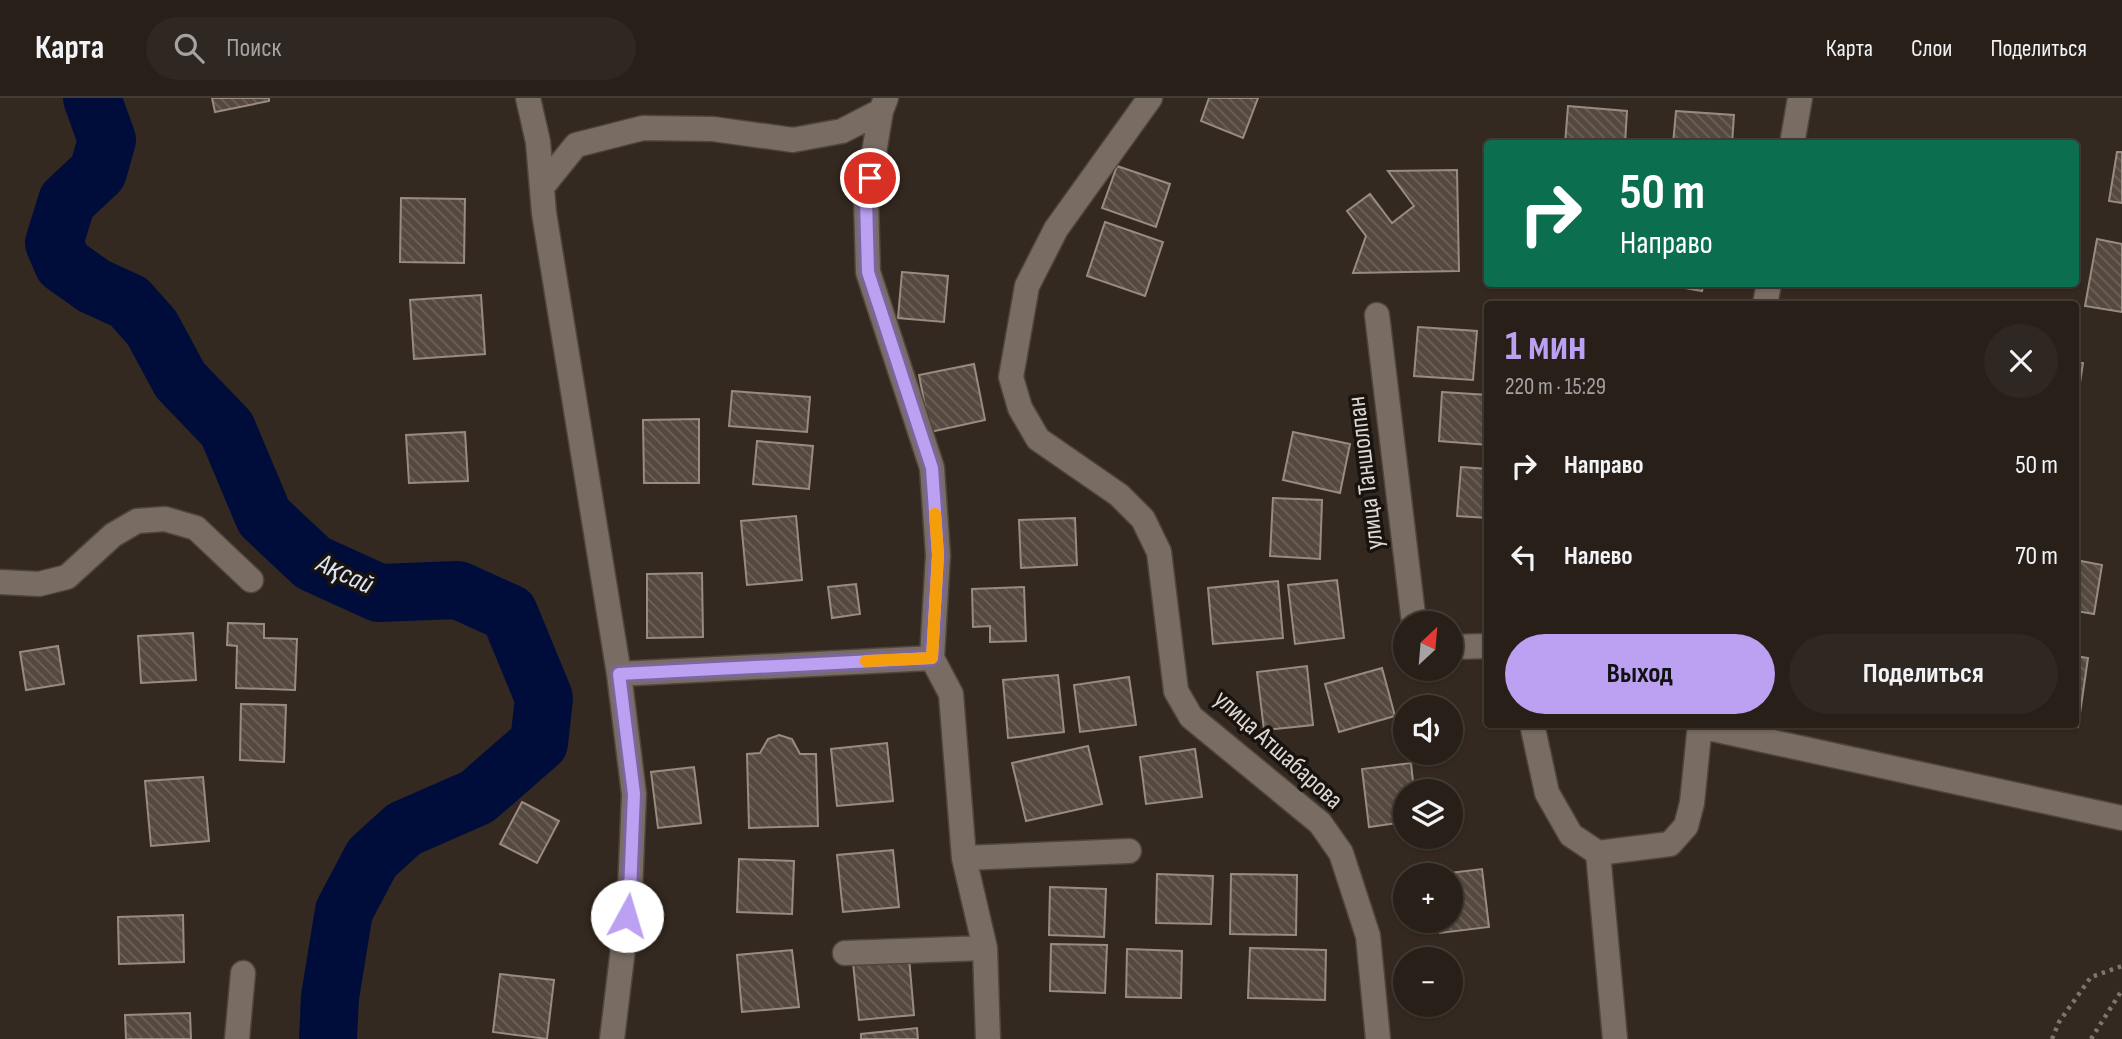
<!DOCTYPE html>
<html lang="ru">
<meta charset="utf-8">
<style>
:root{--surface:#271f18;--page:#2f2721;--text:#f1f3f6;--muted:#a4a2a2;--line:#433d37;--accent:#bca0f2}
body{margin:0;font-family:"Sofia Sans Condensed",sans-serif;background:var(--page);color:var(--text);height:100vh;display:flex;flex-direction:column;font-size:26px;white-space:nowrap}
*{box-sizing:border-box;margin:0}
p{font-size:23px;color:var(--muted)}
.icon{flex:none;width:38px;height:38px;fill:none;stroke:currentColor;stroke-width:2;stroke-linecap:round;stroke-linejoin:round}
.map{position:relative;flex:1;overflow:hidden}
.details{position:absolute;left:1484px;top:203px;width:595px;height:427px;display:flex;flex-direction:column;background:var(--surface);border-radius:7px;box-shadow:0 2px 5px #0004,0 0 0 2px var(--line)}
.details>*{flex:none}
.top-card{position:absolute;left:1484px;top:42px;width:595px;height:147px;border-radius:7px;box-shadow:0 2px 5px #0004,0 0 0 2px var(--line);background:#0b6e4f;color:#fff;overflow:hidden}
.needle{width:46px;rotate:26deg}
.controls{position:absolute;left:1393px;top:513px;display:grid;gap:14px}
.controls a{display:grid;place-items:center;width:70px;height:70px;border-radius:50%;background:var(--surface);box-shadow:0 2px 5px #0004,0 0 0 2px var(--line);font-size:35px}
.pin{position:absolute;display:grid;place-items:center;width:60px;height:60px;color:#fff;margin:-30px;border:4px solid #fff;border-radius:50%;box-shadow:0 2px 7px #0007}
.me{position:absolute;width:77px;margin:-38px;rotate:6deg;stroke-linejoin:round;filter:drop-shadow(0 0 5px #0008)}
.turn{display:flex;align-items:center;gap:24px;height:147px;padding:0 21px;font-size:32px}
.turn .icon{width:91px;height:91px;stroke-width:2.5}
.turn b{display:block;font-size:49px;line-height:60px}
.round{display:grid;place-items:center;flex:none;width:74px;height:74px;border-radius:37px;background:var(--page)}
.overview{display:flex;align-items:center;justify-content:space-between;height:119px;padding:0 21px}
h1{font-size:42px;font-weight:700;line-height:52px;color:var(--accent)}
.cta{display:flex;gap:14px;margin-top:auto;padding:14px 21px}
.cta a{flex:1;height:80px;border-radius:42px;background:var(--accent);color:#111;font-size:28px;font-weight:700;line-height:80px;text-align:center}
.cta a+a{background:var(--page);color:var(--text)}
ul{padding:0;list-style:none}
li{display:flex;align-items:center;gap:21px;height:91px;padding:0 21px}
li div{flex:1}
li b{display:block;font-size:26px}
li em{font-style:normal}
header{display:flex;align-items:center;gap:42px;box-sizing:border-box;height:98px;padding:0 35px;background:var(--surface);border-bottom:2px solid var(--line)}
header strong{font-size:33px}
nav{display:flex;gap:38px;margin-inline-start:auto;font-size:24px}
.search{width:490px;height:63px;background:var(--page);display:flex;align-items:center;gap:18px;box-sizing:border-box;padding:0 24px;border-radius:38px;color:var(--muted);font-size:26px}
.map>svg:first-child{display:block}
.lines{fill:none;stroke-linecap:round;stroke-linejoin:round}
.river{stroke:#000d3b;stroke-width:58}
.building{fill:url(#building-back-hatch);stroke:#998b81;stroke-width:2}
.street-casing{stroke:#4e453e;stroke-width:27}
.path{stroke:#7e756d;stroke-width:4.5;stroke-dasharray:3.5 5;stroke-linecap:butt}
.street{stroke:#796c62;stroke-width:24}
.route-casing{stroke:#7a689d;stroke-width:18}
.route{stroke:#bca0f2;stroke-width:12}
.slow{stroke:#f59e0b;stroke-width:12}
.labels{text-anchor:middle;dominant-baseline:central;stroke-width:7;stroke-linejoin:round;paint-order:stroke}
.street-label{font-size:26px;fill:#ded6d1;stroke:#18130f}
.water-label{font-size:28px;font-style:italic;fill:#dae3f3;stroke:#18130f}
</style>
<header>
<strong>Карта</strong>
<div class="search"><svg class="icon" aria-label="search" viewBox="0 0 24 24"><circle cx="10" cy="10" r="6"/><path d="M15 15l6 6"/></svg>Поиск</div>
<nav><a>Карта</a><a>Слои</a><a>Поделиться</a></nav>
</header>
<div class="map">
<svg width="2122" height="941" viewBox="0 0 2122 941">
<defs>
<pattern id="building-back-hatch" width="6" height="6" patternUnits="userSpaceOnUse" patternTransform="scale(1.75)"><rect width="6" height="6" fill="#55493f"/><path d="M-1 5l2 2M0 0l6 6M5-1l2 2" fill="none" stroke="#6d625a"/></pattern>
</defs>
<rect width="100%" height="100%" fill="#342920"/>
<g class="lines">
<path class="river" d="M 92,0 L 107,42 L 98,74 L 67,103 L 54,145 L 63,166 L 94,188 L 129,204 L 152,230 L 180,282 L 227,331 L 264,419 L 313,465 L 379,495 L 458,492 L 509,515 L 544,600 L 539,645 L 477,699 L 404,731 L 372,760 L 344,813 L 330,899 L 328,941"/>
</g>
<path class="building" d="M 212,0 L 269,0 L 269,3 L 215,14 Z
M 1209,0 L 1258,0 L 1243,40 L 1201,23 Z
M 1568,8 L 1627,13 L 1625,46 L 1565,46 Z
M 1676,13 L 1734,17 L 1732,46 L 1673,46 Z
M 2117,54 L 2122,54 L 2122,105 L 2109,103 Z
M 1117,68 L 1170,86 L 1156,129 L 1102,110 Z
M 1457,72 L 1459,173 L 1353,175 L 1366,138 L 1347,113 L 1370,96 L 1392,125 L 1414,108 L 1388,73 Z
M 401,100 L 465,101 L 464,165 L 400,164 Z
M 1105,124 L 1163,144 L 1145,198 L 1087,178 Z
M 2097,141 L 2122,146 L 2122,214 L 2085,208 Z
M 902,174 L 948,178 L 944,224 L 898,220 Z
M 1663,186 L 1704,186 L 1702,193 Z
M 481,197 L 485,256 L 414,261 L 410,202 Z
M 1418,229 L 1477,233 L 1473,282 L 1414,278 Z
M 2076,264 L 2083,265 L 2076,311 Z
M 974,266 L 985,322 L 930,334 L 919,277 Z
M 732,293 L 810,299 L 807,334 L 729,328 Z
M 1442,294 L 1488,297 L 1488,347 L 1439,343 Z
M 699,321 L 699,385 L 644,385 L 643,322 Z
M 465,334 L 468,383 L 409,385 L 406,337 Z
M 1293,334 L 1350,346 L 1340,395 L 1283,382 Z
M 757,343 L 813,348 L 809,391 L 753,386 Z
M 1461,369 L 1488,371 L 1488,420 L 1457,418 Z
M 1273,400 L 1322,402 L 1320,461 L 1270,458 Z
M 796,418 L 802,482 L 747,487 L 741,423 Z
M 1075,420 L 1077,467 L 1021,470 L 1019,422 Z
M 2076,462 L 2102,467 L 2094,516 L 2076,513 Z
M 702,475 L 703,539 L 647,540 L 647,476 Z
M 1337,482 L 1344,540 L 1295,546 L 1288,487 Z
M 1278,483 L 1283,540 L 1213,546 L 1208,490 Z
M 856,486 L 860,516 L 832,520 L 828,489 Z
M 1024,489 L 1026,543 L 990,544 L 990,528 L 973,529 L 972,491 Z
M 228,525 L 264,526 L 264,540 L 297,541 L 295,592 L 236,590 L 237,548 L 227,547 Z
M 193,535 L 196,582 L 141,585 L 138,538 Z
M 58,548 L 64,586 L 26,592 L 20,554 Z
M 2076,558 L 2088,560 L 2078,629 L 2064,626 L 2076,626 Z
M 1307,568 L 1313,627 L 1264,632 L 1257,574 Z
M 1382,570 L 1395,618 L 1339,634 L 1325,586 Z
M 1058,577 L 1064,634 L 1008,640 L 1003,582 Z
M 1129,579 L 1136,627 L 1080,634 L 1074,587 Z
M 241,606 L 286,607 L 284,664 L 240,662 Z
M 779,637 L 792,641 L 800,656 L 816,656 L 818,728 L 749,730 L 747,656 L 760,655 L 768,641 Z
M 887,645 L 893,703 L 837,708 L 831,651 Z
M 1088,648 L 1102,706 L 1026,723 L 1012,665 Z
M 1195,651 L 1202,699 L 1146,706 L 1140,659 Z
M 1411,665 L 1414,693 L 1405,693 L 1405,724 L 1369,729 L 1362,671 Z
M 694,669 L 701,725 L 658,730 L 651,674 Z
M 203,679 L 209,743 L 151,748 L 145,683 Z
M 522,704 L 559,723 L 537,765 L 500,746 Z
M 893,752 L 899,809 L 843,814 L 837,757 Z
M 739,761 L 794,763 L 792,816 L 737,814 Z
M 1482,771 L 1489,829 L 1440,835 L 1438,822 L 1451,822 L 1451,777 L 1433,777 Z
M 1157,776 L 1213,778 L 1211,826 L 1156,825 Z
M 1231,776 L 1297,777 L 1296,837 L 1230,836 Z
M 1050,789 L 1106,791 L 1104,839 L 1049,837 Z
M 183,817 L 184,864 L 119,866 L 118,819 Z
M 1051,846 L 1107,847 L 1105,895 L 1050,893 Z
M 1250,850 L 1326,852 L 1325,902 L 1248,900 Z
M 1127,851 L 1182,853 L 1181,900 L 1126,899 Z
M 792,852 L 799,909 L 742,914 L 737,857 Z
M 909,859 L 914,917 L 859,922 L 853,865 Z
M 500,876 L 554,882 L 547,941 L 493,934 Z
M 190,915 L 191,941 L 126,941 L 125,917 Z
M 917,930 L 918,941 L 861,941 L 861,936 Z"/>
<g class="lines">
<defs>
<path id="street" d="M 528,0 L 538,44 L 544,115 L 619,576 L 634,696 L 630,793 L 612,941
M 886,0 L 881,13 L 866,102 L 868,174 L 932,370 L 938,457 L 932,560 L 951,596 L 964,760 L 985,850 L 988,941
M 1150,0 L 1056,131 L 1027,188 L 1011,279 L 1020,310 L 1038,341 L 1119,397 L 1143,421 L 1159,454 L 1176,593 L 1191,619 L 1320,725 L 1341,755 L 1368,838 L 1378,941
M 1792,46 L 1800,0
M 542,89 L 576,47 L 643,30 L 713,31 L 793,42 L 842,33 L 881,13
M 1765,206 L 1769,186
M 1377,217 L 1414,525
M 0,484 L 39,486 L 67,479 L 113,437 L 137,423 L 165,421 L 196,430 L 251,482
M 1451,549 L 1488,548
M 619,576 L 932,560
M 1532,626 L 1547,695 L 1571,737 L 1598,755 L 1670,746 L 1686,728 L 1692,705 L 1700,626
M 1699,628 L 2122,720
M 1598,755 L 1615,941
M 964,760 L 1129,753
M 845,855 L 985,850
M 237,941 L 243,875"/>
</defs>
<use href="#street" class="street-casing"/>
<path class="path" d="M 2052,941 L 2059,924 L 2091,879 L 2122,868
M 2091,941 L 2122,892"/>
<use href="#street" class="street"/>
</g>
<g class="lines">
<defs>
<path id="route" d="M 627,818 L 630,793 L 634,696 L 619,576 L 932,560 L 938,457 L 932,370 L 868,174 L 866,102 L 870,80"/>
</defs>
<use href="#route" class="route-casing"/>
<use href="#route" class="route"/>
<path class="slow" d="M 866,563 L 932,560 L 938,457 L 935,416"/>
</g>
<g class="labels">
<g class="street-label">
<text transform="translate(1366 375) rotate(-97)">улица Таншолпан</text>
<text transform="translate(1278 652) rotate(42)">улица Атшабарова</text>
</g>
<g class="water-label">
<text transform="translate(345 476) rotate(25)">Ақсай</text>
</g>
</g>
</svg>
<div class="controls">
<a><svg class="needle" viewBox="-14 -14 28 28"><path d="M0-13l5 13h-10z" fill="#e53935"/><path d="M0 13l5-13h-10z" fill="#a4a2a2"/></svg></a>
<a><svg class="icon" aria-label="sound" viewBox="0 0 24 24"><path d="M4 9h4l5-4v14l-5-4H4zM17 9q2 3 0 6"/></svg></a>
<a><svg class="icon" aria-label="layers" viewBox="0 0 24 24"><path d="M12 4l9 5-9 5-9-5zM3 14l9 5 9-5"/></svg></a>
<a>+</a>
<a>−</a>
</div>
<div class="pin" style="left:870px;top:80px;background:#d93025"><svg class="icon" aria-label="arrive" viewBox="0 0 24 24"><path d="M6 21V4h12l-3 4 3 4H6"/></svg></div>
<svg class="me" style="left:627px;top:818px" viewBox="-20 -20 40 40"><circle r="19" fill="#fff"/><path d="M0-13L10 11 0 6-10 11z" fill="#bca0f2"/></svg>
<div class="top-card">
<div class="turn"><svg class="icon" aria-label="right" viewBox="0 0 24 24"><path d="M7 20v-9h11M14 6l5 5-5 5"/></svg><div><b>50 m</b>Направо</div></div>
</div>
<section class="details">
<div class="overview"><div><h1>1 мин</h1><p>220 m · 15:29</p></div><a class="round"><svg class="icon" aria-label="close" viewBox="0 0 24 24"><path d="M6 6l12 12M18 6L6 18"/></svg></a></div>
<ul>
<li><svg class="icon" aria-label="right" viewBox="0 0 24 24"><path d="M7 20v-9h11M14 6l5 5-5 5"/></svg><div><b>Направо</b></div><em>50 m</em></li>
<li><svg class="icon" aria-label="left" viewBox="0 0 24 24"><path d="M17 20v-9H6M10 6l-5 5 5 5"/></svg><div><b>Налево</b></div><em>70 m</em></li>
</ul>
<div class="cta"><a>Выход</a><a>Поделиться</a></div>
</section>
</div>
